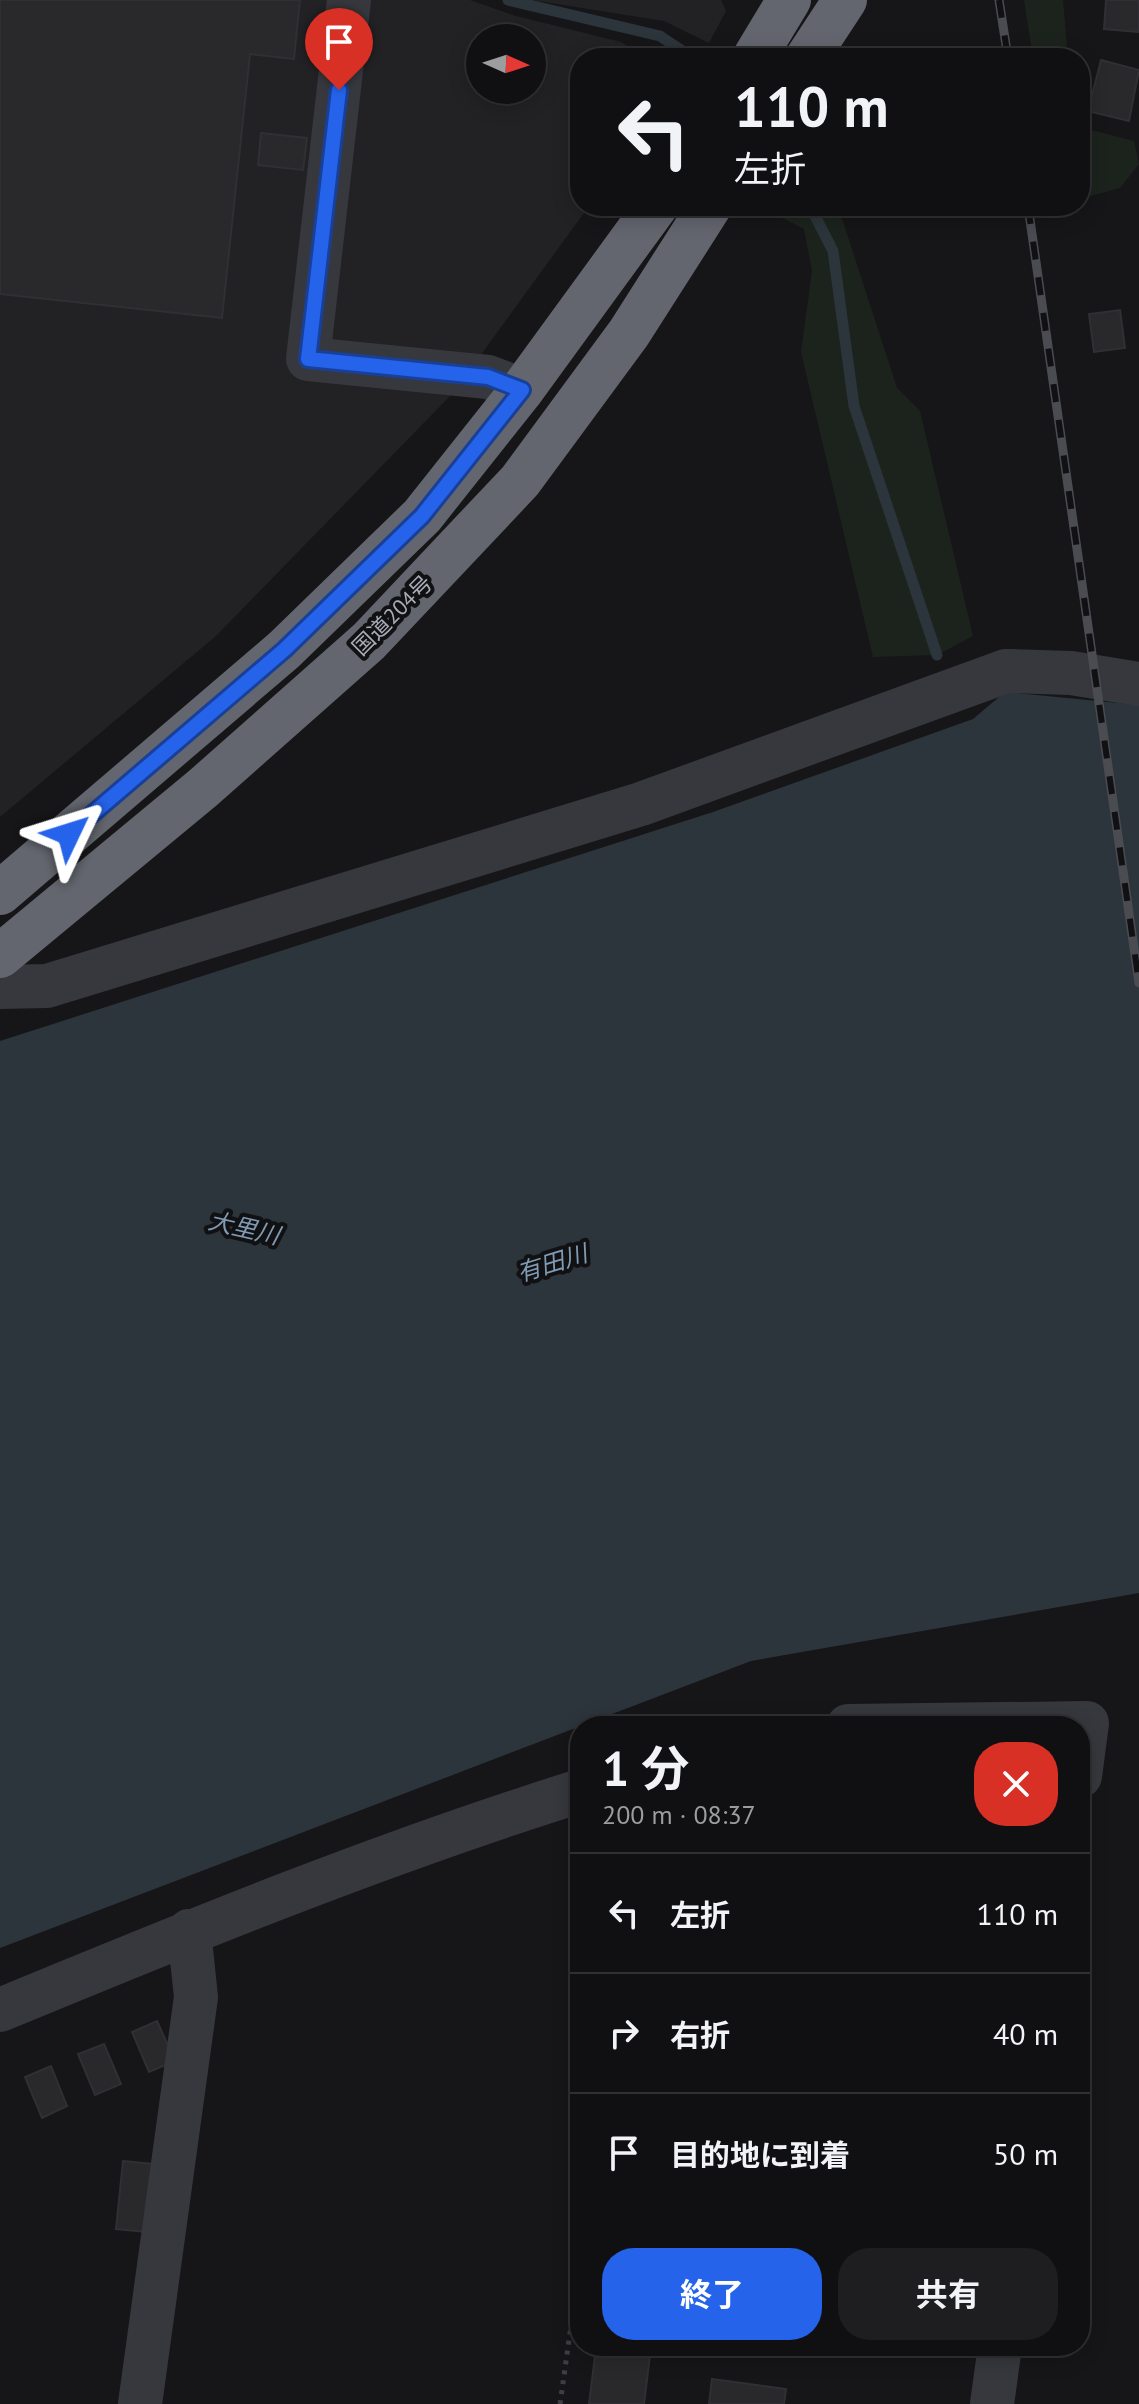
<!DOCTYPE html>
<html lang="ja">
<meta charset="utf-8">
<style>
:root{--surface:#101012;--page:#1e1e20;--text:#f1f3f6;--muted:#9c9d9f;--line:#303032;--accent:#2563eb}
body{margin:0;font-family:"PT Sans","Noto Sans JP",sans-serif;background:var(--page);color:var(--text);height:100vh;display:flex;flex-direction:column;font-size:30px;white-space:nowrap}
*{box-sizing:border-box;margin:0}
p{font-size:26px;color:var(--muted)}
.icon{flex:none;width:44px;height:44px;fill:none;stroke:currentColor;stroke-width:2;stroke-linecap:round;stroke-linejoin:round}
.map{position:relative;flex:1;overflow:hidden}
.sheet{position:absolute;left:570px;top:1716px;width:520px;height:640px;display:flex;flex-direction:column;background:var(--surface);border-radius:32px;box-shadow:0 4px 20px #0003,0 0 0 2px var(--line)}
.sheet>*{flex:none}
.banner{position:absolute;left:570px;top:48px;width:520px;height:168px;border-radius:32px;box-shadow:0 4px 20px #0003,0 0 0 2px var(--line);background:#101012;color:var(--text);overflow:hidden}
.needle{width:52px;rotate:93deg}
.fabs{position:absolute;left:466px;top:24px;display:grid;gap:16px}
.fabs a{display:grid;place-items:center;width:80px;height:80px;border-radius:50%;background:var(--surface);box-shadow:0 4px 20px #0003,0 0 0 2px var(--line);font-size:40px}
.pin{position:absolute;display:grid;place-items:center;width:68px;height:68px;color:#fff;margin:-82px -34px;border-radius:50% 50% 50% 0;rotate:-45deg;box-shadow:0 0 8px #0007}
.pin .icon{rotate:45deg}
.me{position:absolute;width:88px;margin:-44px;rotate:49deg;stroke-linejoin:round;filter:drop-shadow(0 0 6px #0008)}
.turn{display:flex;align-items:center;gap:28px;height:168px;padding:0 32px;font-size:36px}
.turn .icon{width:104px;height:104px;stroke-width:2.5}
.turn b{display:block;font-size:56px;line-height:68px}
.round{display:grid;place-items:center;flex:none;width:84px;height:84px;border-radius:32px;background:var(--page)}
.head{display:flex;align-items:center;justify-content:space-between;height:136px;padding:0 32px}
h1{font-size:48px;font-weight:700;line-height:60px}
.cta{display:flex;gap:16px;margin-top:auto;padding:16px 32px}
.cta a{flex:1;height:92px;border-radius:32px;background:var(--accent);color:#fff;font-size:32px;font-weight:700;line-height:92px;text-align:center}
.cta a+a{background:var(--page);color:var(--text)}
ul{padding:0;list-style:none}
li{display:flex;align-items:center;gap:24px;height:120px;padding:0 32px;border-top:2px solid var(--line)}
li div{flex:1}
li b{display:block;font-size:30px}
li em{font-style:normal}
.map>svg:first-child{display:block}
.built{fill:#222225;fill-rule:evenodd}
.green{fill:#1c231d}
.water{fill:#2c353c}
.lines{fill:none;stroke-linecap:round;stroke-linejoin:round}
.stream{stroke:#2c353c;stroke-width:11}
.building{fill:#29292c;stroke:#303034;stroke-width:2}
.path{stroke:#3d3f44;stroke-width:5;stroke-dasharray:4 6;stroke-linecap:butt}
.minor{stroke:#37383d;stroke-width:44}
.highway{stroke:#63666e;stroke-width:44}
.rail-casing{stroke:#4a4c52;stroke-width:9}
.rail{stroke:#111113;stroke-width:6;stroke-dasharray:18;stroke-linecap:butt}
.route-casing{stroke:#184099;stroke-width:20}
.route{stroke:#2563eb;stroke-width:14}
.labels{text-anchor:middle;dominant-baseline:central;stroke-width:8;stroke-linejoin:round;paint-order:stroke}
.street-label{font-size:22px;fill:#a8adb8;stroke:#111113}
.water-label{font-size:24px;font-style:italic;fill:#7f9bb3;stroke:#111113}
</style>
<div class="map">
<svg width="1139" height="2404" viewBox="0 0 1139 2404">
<rect width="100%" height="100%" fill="#161618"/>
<path class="built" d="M 0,0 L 470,0 L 516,16 L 621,42 L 646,58 L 580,58 L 580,206 L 589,206 L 454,392 L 216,636 L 0,817 ZM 480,38 L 532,38 L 532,90 L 480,90 Z
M 532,0 L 721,0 L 726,11 L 709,43 L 664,21 Z"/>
<path class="green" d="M 1024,0 L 1063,0 L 1068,58 L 1033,58 Z
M 1080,127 L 1134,141 L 1139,164 L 1120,188 L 1087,197 L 1080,192 Z
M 769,206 L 838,206 L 897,388 L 920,411 L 973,636 L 937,655 L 873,657 L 801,352 L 812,271 L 804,229 L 767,210 Z"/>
<path class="water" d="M 1005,692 L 1139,705 L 1139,1593 L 751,1661 L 0,1948 L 0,1041 L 713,812 L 973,719 Z"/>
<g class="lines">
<path class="stream" d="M 508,0 L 660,36 L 693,58
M 810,206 L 833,251 L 854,406 L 937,655"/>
</g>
<path class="building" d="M 0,0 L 300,0 L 294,59 L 250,54 L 222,318 L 0,294 Z
M 1106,0 L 1139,0 L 1139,32 L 1104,29 Z
M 1101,60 L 1139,70 L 1129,121 L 1088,111 Z
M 261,133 L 307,138 L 303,170 L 258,165 Z
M 1120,310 L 1125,348 L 1094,352 L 1089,314 Z
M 157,2021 L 175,2061 L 149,2072 L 132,2032 Z
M 104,2044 L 121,2084 L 95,2095 L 78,2054 Z
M 51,2066 L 67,2106 L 42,2118 L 25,2077 Z
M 123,2161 L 164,2165 L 157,2233 L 116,2229 Z
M 596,2348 L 650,2355 L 644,2404 L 589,2404 Z
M 712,2379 L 786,2389 L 784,2404 L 709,2404 Z"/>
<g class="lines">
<path class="path" d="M 560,2404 L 580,2262"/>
<path class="minor" d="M 349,0 L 308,359 L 488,377 L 522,390
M 0,987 L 47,986 L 641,804 L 1006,671 L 1071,673 L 1139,684
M 848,1726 L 1087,1723 L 1080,1776
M 0,2010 C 191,1931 382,1853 580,1791
M 140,2404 L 196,1997 L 189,1931
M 992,2404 L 1000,2346"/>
<path class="highway" d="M 754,58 L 789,0
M 807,58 L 845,0
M 0,893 L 284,650 L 422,516 L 522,390 L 656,206
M 0,956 L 203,788 L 369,641 L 520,481 L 629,333 L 710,206"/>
<defs>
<path id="rail" d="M 999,0 L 1008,58
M 1028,206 L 1139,983"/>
</defs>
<use href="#rail" class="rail-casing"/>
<use href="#rail" class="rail"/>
</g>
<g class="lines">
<defs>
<path id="route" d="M 69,834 L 284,650 L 422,516 L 522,390 L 488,377 L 308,359 L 339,90"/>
</defs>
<use href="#route" class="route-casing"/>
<use href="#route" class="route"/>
</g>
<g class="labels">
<g class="street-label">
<text transform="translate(392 615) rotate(-45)">国道204号</text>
</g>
<g class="water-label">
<text transform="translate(244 1228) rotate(13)">大里川</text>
<text transform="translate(552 1263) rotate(-17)">有田川</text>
</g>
</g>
</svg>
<div class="fabs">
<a><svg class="needle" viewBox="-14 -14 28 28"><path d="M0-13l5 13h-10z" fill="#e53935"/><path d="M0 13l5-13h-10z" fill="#9c9d9f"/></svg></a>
</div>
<div class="pin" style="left:339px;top:90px;background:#d93025"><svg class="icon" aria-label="arrive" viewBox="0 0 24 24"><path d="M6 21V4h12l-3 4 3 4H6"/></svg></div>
<svg class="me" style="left:69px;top:834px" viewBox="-20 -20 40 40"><path d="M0-17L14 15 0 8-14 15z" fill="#2563eb" stroke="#fff" stroke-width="4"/></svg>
<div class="banner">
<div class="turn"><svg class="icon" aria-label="left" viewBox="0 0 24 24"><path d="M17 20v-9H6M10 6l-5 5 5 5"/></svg><div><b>110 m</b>左折</div></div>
</div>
<section class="sheet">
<div class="head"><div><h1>1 分</h1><p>200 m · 08:37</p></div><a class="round" style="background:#d93025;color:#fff"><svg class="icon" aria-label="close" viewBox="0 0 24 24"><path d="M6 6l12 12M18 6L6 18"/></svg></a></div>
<ul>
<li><svg class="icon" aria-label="left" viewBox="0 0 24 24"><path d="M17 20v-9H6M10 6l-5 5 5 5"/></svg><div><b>左折</b></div><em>110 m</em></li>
<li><svg class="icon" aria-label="right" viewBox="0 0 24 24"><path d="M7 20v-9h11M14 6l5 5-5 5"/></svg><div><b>右折</b></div><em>40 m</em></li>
<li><svg class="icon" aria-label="arrive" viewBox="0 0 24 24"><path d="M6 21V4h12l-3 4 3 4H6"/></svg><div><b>目的地に到着</b></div><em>50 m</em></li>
</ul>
<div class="cta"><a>終了</a><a>共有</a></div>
</section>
</div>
